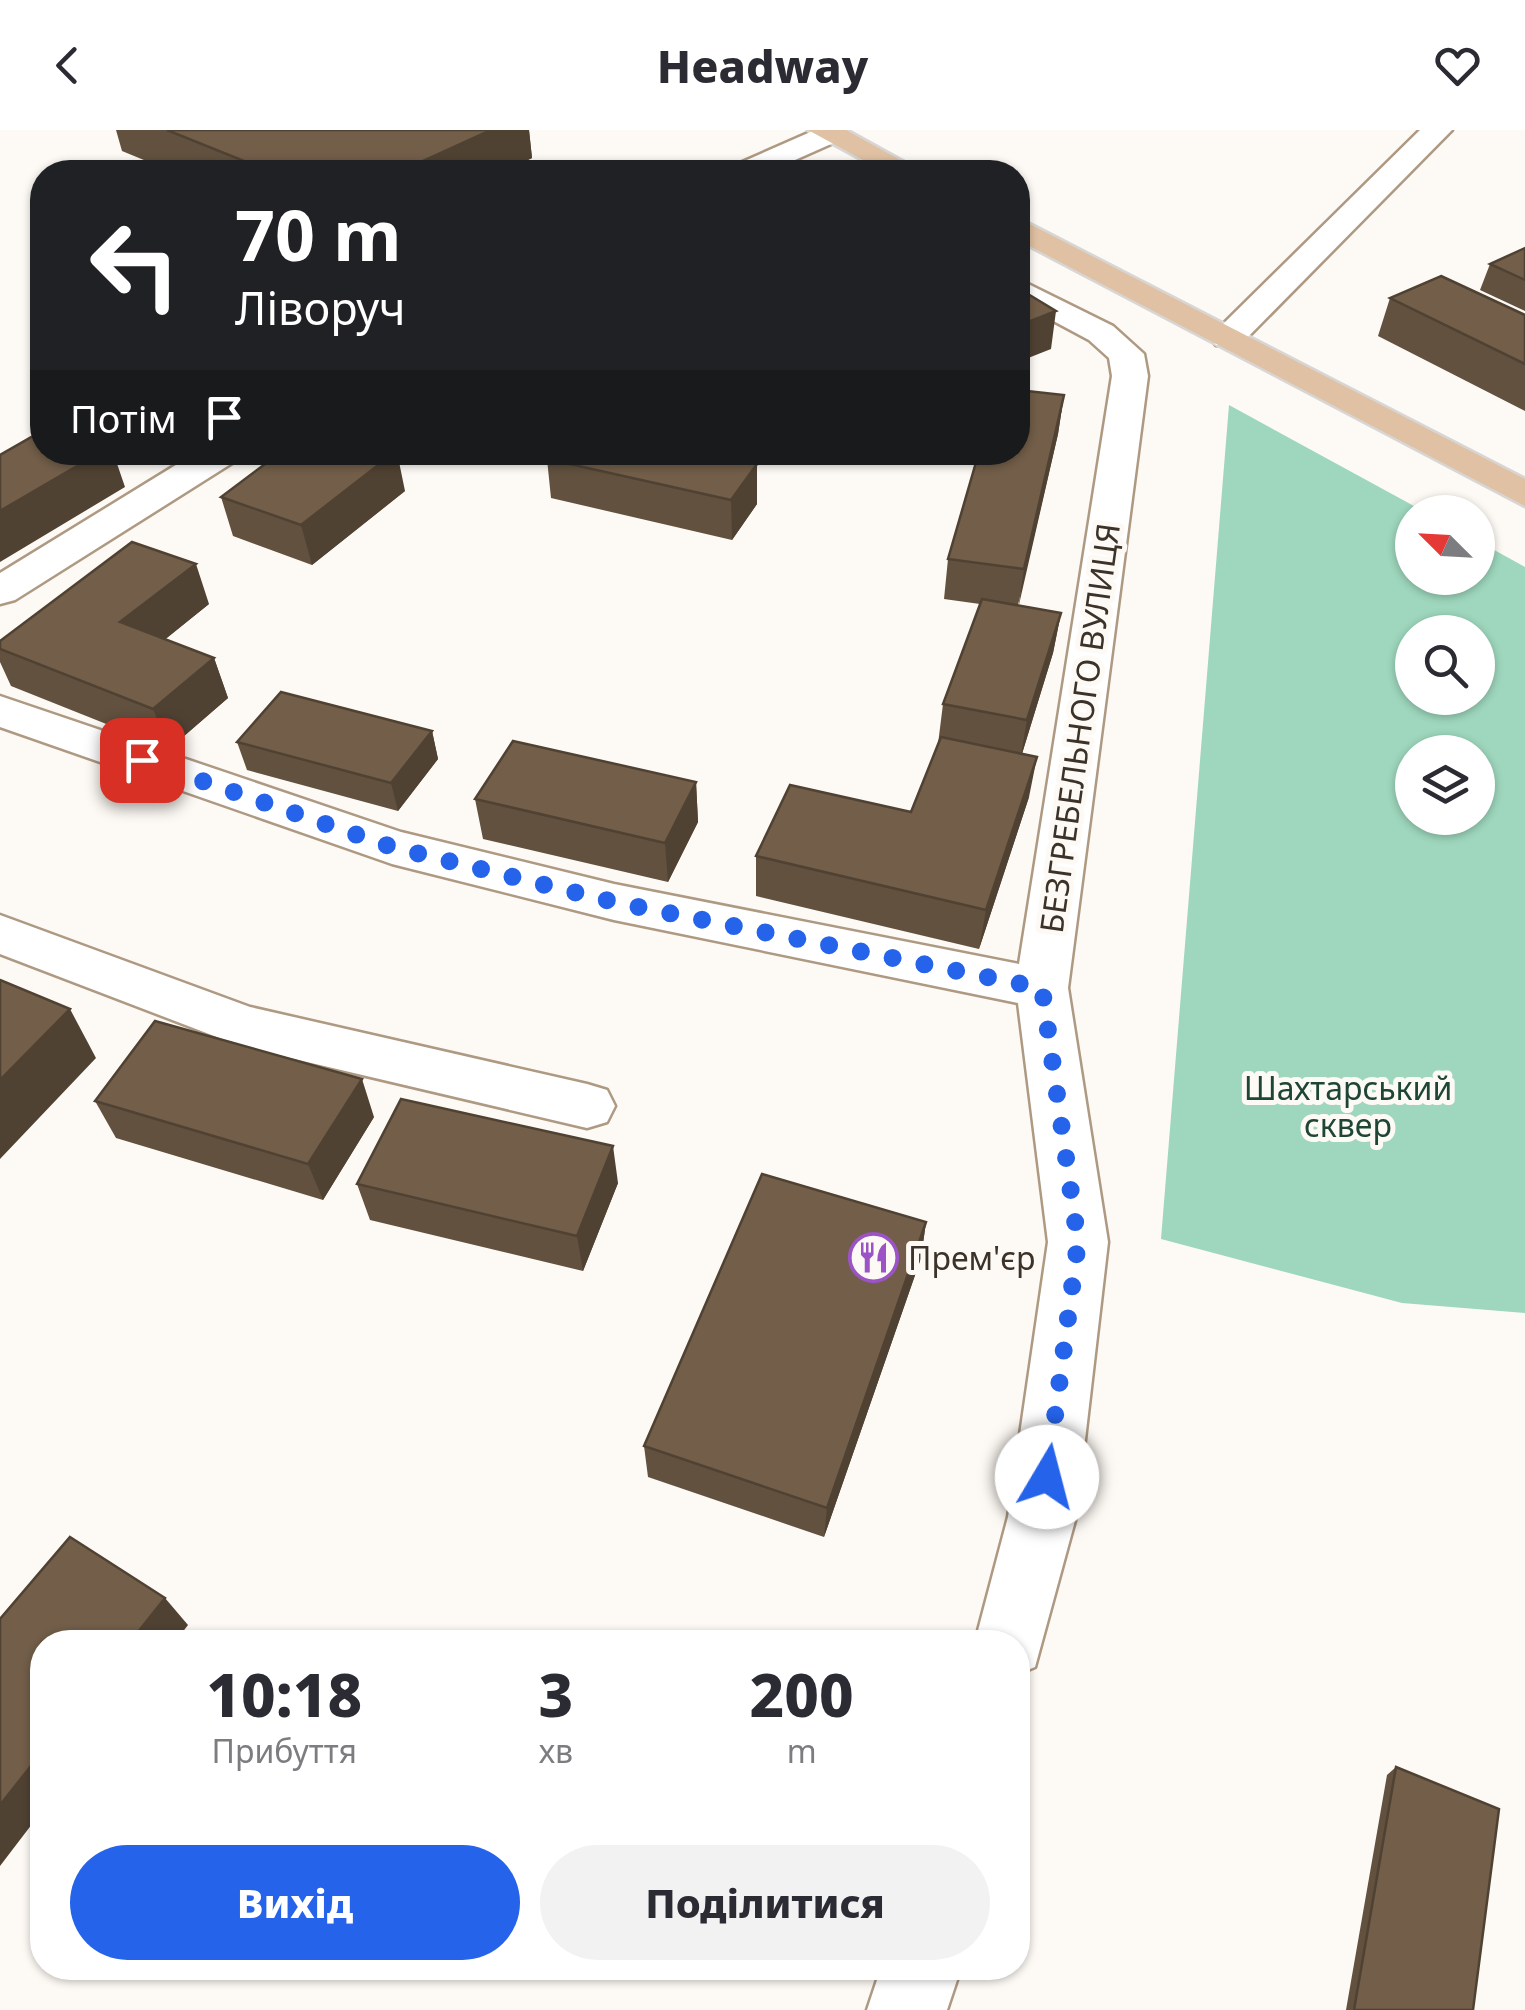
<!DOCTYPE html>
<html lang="uk">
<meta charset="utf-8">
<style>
:root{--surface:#fff;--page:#f2f2f3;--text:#2b2b33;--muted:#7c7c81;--accent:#2563eb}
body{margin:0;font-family:"Noto Sans",sans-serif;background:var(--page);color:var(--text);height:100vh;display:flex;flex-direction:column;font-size:38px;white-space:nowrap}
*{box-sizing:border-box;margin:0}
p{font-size:32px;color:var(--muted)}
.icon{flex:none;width:55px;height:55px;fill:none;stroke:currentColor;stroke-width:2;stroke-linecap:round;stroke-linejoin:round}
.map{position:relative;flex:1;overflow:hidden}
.panel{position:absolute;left:30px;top:1500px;width:1000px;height:350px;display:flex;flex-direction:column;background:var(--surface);border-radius:40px;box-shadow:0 2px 8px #0004}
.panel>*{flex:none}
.guide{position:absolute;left:30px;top:30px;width:1000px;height:305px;border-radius:40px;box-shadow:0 2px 8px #0004;background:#202124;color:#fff;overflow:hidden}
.needle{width:65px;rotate:294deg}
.buttons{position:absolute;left:1395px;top:365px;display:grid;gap:20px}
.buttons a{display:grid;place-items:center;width:100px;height:100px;border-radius:50%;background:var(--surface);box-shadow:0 2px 8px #0004;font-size:50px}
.pin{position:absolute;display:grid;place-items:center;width:85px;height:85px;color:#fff;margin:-42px;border-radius:20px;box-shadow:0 5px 15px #0006}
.me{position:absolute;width:110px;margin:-55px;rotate:8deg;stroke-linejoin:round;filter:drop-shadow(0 0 8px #0008)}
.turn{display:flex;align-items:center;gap:35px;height:210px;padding:0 40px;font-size:45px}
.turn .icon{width:130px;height:130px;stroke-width:2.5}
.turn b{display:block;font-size:70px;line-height:85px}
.then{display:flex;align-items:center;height:95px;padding:0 40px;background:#0003;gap:20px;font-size:38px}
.eta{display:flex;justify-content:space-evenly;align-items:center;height:170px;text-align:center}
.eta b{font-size:60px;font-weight:800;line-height:70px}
.action{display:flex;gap:20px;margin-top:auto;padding:20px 40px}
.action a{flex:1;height:115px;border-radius:60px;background:var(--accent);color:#fff;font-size:40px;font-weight:800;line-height:115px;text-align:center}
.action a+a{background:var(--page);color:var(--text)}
header{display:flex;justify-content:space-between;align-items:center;height:130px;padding:0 40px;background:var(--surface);font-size:45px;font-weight:800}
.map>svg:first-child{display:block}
.green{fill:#9ed7bd;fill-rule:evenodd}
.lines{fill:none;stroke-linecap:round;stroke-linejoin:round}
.minor-casing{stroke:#ae9982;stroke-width:5}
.major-casing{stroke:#d8d6d4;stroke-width:5}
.minor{fill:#fff;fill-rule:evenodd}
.major{fill:#e0c1a3;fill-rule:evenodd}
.wall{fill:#62513f}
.shaded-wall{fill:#504233}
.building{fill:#725e49;stroke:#504233;stroke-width:2.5}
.route{stroke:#2563eb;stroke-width:18;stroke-dasharray:0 32.4}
.labels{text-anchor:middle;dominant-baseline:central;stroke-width:10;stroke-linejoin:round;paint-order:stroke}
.street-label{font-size:32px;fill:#3b3229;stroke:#fdf9f4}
.park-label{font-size:32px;fill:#1e4636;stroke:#fdf9f4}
.poi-label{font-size:32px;fill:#3b3229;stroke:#fdf9f4;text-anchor:start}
</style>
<header><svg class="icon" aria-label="back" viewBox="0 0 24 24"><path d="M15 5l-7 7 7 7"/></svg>Headway<svg class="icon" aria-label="heart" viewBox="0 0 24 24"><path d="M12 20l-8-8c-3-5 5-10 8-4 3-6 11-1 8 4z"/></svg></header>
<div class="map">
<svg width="1525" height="1880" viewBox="0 0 1525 1880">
<rect width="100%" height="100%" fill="#fdf9f4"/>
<path class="green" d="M 1229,275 L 1425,382 L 1412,382 L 1412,448 L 1478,448 L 1478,411 L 1525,437 L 1525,1183 L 1402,1173 L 1161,1109 ZM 1412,502 L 1478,502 L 1478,568 L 1412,568 ZM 1412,622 L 1478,622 L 1478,688 L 1412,688 Z"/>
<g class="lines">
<defs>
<path id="minor" d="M 815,0 L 842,0 L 845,4 L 840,10 L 768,42 L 729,42 L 733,36 Z
M 1420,0 L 1452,0 L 1240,215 L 1216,215 L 1211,208 L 1216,201 Z
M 1018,149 L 1113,196 L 1144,224 L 1148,246 L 1068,858 L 1108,1112 L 1076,1387 L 1035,1537 L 1018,1544 L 1018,1512 L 975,1512 L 1008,1387 L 1048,1112 L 1018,873 L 614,790 L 392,734 L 0,597 L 0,566 L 401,702 L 614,754 L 1019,834 L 1112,246 L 1109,228 L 1089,210 L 1018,172 Z
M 197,322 L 243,322 L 237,330 L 15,470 L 0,474 L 0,443 Z
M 0,785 L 250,877 L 587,954 L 607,960 L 615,976 L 607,992 L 587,998 L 243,917 L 0,824 Z
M 881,1838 L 961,1838 L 947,1880 L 867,1880 Z"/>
<path id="major" d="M 808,0 L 846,0 L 922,42 L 885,42 Z
M 1018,88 L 1525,349 L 1525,376 L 1018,110 Z"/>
</defs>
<use href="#minor" class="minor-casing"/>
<use href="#major" class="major-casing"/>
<use href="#minor" class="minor"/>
<use href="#major" class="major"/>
</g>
<path class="wall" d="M 116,0 L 529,0 L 532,28 L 503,42 L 173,42 L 122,21 Z
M 1525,118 L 1525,181 L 1480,160 L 1490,134 Z
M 1390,168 L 1525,185 L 1525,281 L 1378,206 Z
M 1064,265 L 1058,304 L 1018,475 L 1061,483 L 1053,523 L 1022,624 L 1029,667 L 979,819 L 756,766 L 756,726 L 911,682 L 938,614 L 943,574 L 980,474 L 944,469 L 948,429 Z
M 547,329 L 757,334 L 757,374 L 732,410 L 551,368 Z
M 405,361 L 312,435 L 233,406 L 221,367 Z
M 209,474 L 165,509 L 214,528 L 228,568 L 169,619 L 11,556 L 0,532 L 0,511 Z
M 432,601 L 438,629 L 398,681 L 247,640 L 237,612 Z
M 696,652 L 698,692 L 668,752 L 483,709 L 475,669 Z
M 95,971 L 374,987 L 323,1070 L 116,1008 Z
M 618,1053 L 583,1141 L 370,1090 L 357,1054 Z
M 926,1092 L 921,1128 L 824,1407 L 648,1347 L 644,1316 Z
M 1396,1637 L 1473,1880 L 1346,1880 L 1387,1645 Z"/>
<path class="shaded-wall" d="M 491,0 L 529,0 L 532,28 L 503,42 L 399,42 Z
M 1056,181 L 1051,219 L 1018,232 L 1018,196 Z
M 1064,265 L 1058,304 L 1018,479 L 1024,439 Z
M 101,322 L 113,322 L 125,357 L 0,432 L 0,381 Z
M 395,322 L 397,322 L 405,361 L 312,435 L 301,395 Z
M 757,334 L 757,374 L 732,410 L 731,370 Z
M 196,434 L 209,474 L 136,533 L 120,492 Z
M 1061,483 L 1053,523 L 1020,630 L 1027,590 Z
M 214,528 L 228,568 L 169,619 L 153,579 Z
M 432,601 L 438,629 L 398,681 L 391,653 Z
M 1037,627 L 1029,667 L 979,819 L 986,780 Z
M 696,652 L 698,692 L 668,752 L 665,713 Z
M 70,879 L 96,928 L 0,1029 L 0,950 Z
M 362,949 L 374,987 L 323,1070 L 308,1034 Z
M 613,1016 L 618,1053 L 583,1141 L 577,1106 Z
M 926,1092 L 921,1128 L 824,1407 L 827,1378 Z
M 165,1468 L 188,1495 L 175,1512 L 130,1512 Z
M 42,1622 L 42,1681 L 0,1736 L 0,1675 Z"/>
<path class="building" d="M 167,0 L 491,0 L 399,42 L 271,42 Z
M 1525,118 L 1525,150 L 1490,134 Z
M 1441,146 L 1525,185 L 1525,234 L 1390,168 Z
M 1018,158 L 1056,181 L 1018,196 Z
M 1018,260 L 1064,265 L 1024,439 L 948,429 L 979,322 L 1018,322 Z
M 42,301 L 42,322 L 101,322 L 0,381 L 0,325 Z
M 281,322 L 395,322 L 301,395 L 221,367 Z
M 552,322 L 702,322 L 757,334 L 731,370 L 547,329 Z
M 132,412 L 196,434 L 120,492 L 214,528 L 153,579 L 0,519 L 0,511 Z
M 982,469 L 1061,483 L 1027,590 L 943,574 Z
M 281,562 L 432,601 L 391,653 L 237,612 Z
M 941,607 L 1037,627 L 986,780 L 756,726 L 790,655 L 911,682 Z
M 513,611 L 696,652 L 665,713 L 475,669 Z
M 0,850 L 70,879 L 0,950 Z
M 155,891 L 362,949 L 308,1034 L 95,971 Z
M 401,969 L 613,1016 L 577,1106 L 357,1054 Z
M 762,1044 L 926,1092 L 827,1378 L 644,1316 Z
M 70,1407 L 165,1468 L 130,1512 L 42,1512 L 42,1622 L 0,1675 L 0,1489 Z
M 1396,1637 L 1499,1679 L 1473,1880 L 1354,1880 Z"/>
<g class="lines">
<path class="route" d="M 142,630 L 392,717 L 614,772 L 1042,858 L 1078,1112 L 1047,1347"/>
</g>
<defs>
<symbol id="restaurant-ring" viewBox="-11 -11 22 22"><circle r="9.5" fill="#fdf9f4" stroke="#9b53c6" stroke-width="1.5"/><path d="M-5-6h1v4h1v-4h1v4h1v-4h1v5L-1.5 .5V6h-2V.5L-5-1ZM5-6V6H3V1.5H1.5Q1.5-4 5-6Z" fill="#9b53c6"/></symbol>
</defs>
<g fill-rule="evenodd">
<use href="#restaurant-ring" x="846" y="1100" width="55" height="55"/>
</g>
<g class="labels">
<g class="street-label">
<text transform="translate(1079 598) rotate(-82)">БЕЗГРЕБЕЛЬНОГО ВУЛИЦЯ</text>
</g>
<g class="park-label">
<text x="1348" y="957">Шахтарський<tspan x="1348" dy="37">сквер</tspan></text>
</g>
<g class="poi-label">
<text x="908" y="1127">Прем'єр</text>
</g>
</g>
</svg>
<div class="buttons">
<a><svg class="needle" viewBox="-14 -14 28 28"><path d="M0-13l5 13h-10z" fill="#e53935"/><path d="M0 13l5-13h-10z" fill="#7c7c81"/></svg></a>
<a><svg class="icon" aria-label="search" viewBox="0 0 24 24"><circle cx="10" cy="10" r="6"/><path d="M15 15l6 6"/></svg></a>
<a><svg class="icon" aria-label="layers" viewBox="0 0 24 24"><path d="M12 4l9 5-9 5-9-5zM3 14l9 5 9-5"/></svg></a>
</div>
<div class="pin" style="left:142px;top:630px;background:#d93025"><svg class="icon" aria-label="arrive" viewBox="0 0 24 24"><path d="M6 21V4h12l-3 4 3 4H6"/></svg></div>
<svg class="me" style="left:1047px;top:1347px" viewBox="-20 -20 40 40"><circle r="19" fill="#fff"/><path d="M0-13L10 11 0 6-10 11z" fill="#2563eb"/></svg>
<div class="guide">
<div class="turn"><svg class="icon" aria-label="left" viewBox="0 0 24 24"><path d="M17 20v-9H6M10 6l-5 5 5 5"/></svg><div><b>70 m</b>Ліворуч</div></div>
<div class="then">Потім<svg class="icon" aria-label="arrive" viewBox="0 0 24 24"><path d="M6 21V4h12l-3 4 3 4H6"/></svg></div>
</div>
<section class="panel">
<div class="eta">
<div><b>10:18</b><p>Прибуття</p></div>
<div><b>3</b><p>хв</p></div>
<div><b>200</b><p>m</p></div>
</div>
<div class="action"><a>Вихід</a><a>Поділитися</a></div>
</section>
</div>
